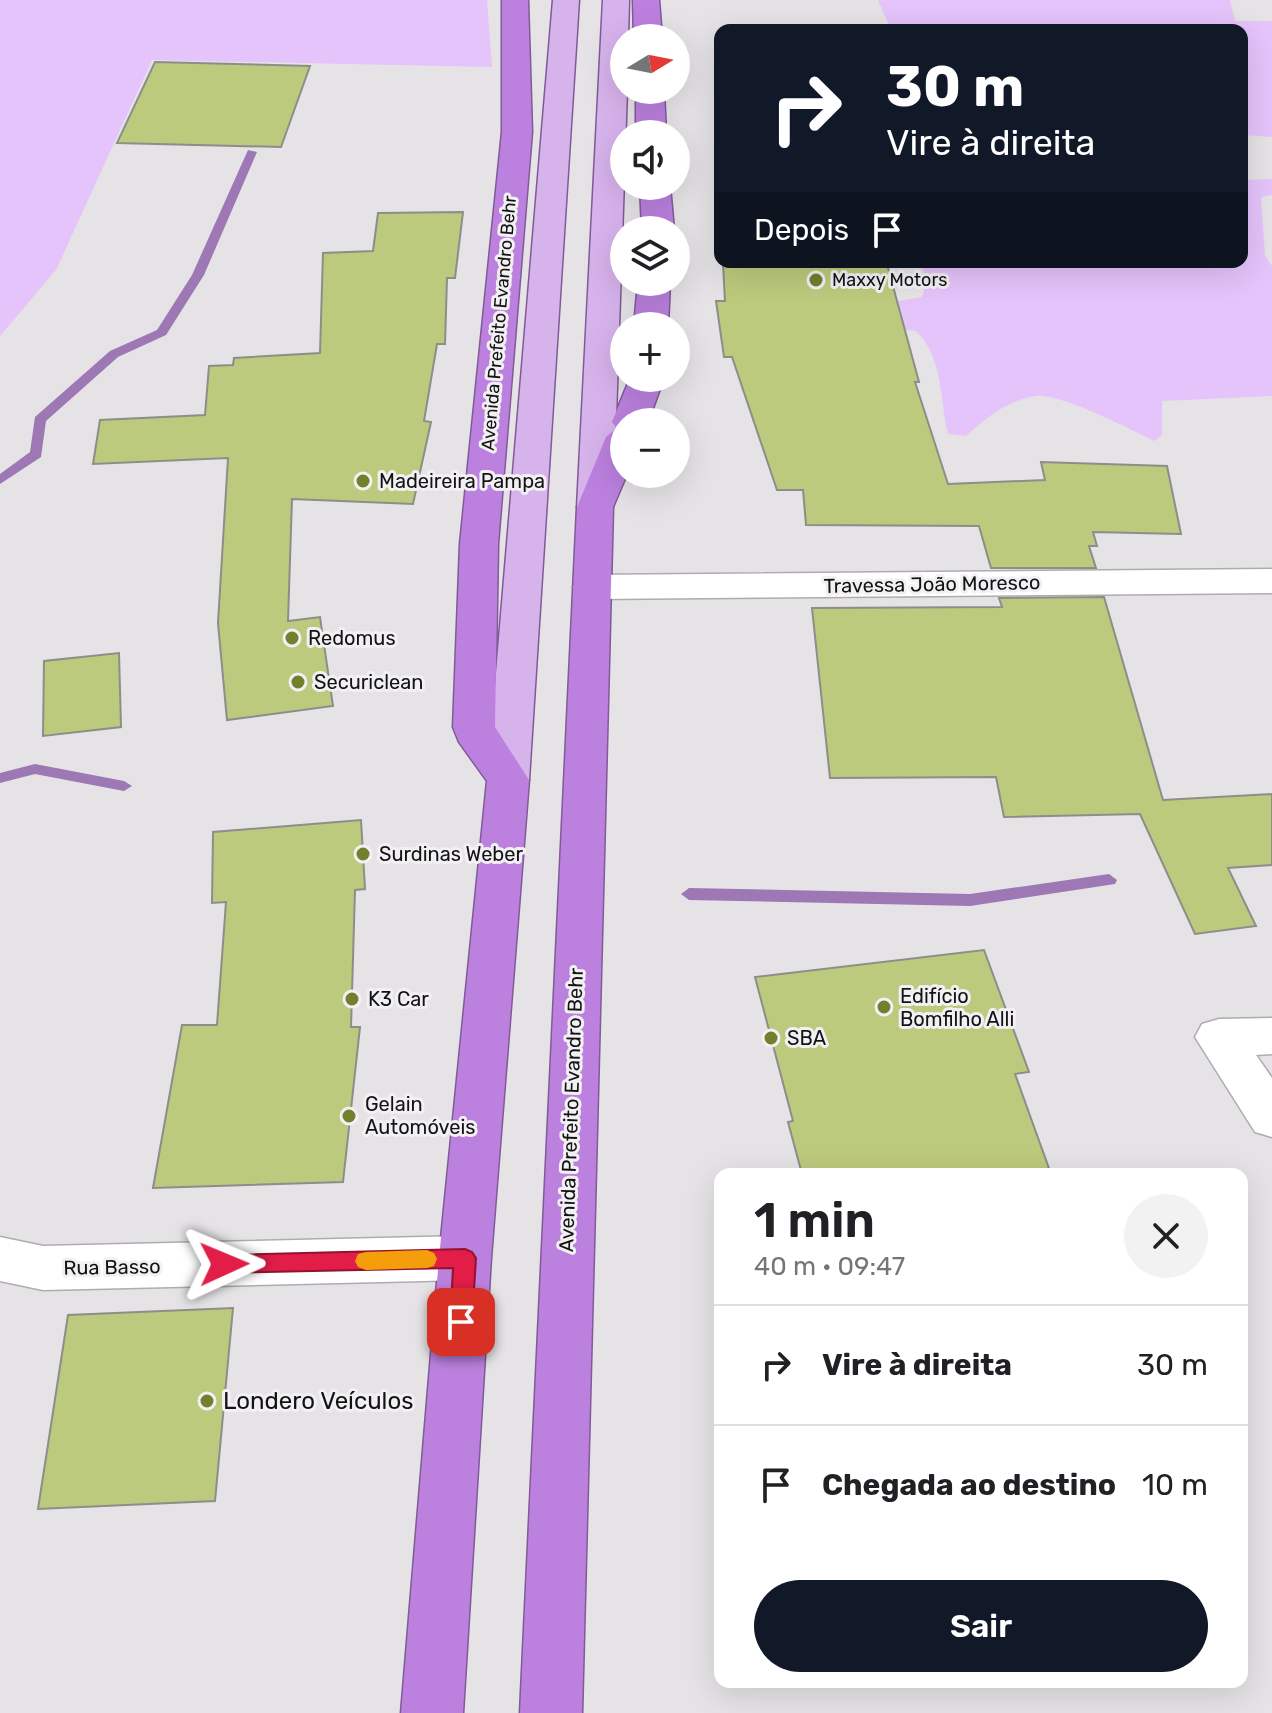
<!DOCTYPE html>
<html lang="pt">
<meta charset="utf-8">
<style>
:root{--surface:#fff;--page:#f2f2f2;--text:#202124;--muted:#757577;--line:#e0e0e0;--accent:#111827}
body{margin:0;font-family:Rubik,sans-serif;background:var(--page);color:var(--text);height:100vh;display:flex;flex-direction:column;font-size:30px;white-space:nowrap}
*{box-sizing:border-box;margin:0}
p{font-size:26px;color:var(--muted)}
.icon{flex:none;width:44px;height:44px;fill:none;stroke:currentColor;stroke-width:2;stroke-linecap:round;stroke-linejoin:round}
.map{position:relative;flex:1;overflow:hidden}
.panel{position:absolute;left:714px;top:1168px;width:534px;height:520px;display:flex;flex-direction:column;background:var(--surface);border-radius:16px;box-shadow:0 8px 32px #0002}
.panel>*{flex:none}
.hud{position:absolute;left:714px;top:24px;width:534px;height:244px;border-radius:16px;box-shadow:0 8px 32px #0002;background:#111827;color:#fff;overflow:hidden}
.needle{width:52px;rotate:80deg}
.fabs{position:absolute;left:610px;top:24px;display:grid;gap:16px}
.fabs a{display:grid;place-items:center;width:80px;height:80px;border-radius:50%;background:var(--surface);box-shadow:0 8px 32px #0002;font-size:40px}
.pin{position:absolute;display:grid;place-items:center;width:68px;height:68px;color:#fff;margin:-34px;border-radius:16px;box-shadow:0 4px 12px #0006}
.me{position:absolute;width:88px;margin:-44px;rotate:89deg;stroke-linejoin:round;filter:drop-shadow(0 0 6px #0008)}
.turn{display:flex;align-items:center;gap:28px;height:168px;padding:0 40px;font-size:36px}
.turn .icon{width:104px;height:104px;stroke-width:2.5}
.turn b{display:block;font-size:56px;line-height:68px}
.then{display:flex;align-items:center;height:76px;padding:0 40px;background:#0003;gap:16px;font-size:30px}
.round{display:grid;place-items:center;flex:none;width:84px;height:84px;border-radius:42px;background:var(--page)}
.head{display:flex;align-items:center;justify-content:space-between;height:136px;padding:0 40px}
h1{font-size:48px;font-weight:600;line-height:60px}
.button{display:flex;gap:16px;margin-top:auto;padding:16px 40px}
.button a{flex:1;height:92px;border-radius:48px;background:var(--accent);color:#fff;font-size:32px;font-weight:600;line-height:92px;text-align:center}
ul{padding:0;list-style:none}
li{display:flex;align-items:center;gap:24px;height:120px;padding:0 40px;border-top:2px solid var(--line)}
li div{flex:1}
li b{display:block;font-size:30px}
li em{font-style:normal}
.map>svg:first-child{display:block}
.green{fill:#e5c3fb}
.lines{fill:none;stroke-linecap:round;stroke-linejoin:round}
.stream{fill:#9e77b5;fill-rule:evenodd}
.building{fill:#bcca7d;stroke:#8d8d8a;stroke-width:2}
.street-casing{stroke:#aeacaf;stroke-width:3}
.primary-casing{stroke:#815a98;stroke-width:3}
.highway-casing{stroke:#815a98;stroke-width:3}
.street{fill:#fff;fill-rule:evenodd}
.primary{fill:#d7b3ec;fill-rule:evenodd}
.highway{fill:#bc81df;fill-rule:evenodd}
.route{fill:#e11d48;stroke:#92132f;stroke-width:2}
.slow{fill:#f59e0b}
.poi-dot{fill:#737f2c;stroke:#f2f0f3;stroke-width:3}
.labels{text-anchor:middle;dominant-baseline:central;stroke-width:6;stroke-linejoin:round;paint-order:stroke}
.far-poi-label{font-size:18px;fill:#141314;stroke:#f2f0f3;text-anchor:start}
.far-street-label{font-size:18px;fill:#141314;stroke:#f2f0f3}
.poi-label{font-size:20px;fill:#141314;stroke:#f2f0f3;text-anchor:start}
.street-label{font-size:20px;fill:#141314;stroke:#f2f0f3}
.near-poi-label{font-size:24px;fill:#141314;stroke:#f2f0f3;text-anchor:start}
</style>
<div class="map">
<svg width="1272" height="1713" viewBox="0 0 1272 1713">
<rect width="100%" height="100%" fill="#e5e3e6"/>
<path class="green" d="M 0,0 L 487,0 L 492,67 L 152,60 L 56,270 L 0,336 Z
M 878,0 L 1230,0 L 1235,21 L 1272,21 L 1272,137 L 1242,135 L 1242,30 L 891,30 Z
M 1272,179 L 1272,195 L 1261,197 L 1265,255 L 1272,266 L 1272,396 L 1162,401 L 1162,435 L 1154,441 C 1129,429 1061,393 1036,396 C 1009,399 984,419 966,436 L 948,434 C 940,401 943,356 916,331 L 844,323 L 888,303 L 922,297 L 927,281 L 920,262 L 1242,262 L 1242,180 Z"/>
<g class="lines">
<path class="stream" d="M 248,150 L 257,152 L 204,275 L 166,335 L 118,357 L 46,421 L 41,457 L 0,484 L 0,474 L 30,452 L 35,417 L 110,351 L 157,330 L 192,275 Z
M 35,764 L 124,781 L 132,786 L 124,791 L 35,774 L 0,783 L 0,773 Z
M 1109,874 L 1117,880 L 1115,884 L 970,906 L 689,900 L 681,894 L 689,888 L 970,894 Z"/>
</g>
<path class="building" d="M 155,62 L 310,66 L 281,147 L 117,143 Z
M 463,212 L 455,278 L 447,278 L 445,344 L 437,344 L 424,421 L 431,422 L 413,504 L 292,499 L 288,621 L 320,617 L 333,706 L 227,720 L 218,623 L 228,458 L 93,464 L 100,420 L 205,415 L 209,366 L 233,365 L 234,358 L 320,353 L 323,253 L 373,251 L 378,213 Z
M 723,264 L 887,264 L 919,382 L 915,382 L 948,484 L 1045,480 L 1041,462 L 1167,466 L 1181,534 L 1093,532 L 1097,546 L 1089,546 L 1096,568 L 991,568 L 979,526 L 806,525 L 803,490 L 777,490 L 732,357 L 724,357 L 716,301 L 725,301 Z
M 1104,597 L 1163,800 L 1272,794 L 1272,865 L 1228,868 L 1256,926 L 1195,934 L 1140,814 L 1004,817 L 996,777 L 830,778 L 812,608 L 1002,607 L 999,598 Z
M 119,653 L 121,727 L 43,736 L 44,661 Z
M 361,820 L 365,889 L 355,890 L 351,1027 L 360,1027 L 343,1182 L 153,1188 L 182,1025 L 217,1025 L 226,902 L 212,903 L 213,832 Z
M 984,950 L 1029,1072 L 1015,1074 L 1051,1174 L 802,1174 L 788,1122 L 793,1121 L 755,977 Z
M 233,1308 L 215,1501 L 38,1509 L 68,1315 Z"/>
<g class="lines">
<defs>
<path id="street" d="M 1272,569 L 1272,593 L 592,599 L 578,595 L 573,587 L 578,579 L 592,575 Z
M 1272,1018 L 1272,1054 L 1256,1055 L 1272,1078 L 1272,1137 L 1255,1132 L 1195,1037 L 1202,1024 L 1219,1019 Z
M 465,1236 L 483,1243 L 491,1258 L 483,1273 L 465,1280 L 43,1290 L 0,1281 L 0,1237 L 43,1246 Z"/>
<path id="primary" d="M 553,0 L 579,0 L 529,780 L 523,790 L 508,794 L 493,790 L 487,780 Z
M 603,0 L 629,0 L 628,38 L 624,38 L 627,90 L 613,507 L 608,515 L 595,518 L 582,515 L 577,507 Z"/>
<path id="highway" d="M 502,0 L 528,0 L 532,132 L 498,544 L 495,727 L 529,780 L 491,1258 L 463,1713 L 401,1713 L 439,1258 L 487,781 L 459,742 L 453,727 L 460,544 L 502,132 Z
M 633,0 L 659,0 L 662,38 L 634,38 Z
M 636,90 L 664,90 L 666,134 L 636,134 Z
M 640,186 L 670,186 L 674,230 L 642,230 Z
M 638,282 L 670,282 L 668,326 L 634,326 Z
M 630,378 L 664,378 L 648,422 L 624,422 L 624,474 L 627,474 L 613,507 L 582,1713 L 520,1713 L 577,507 L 606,437 L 617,428 L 612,422 Z"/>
</defs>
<use href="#street" class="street-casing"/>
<use href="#primary" class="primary-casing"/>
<use href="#highway" class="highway-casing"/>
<use href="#street" class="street"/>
<use href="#primary" class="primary"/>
<use href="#highway" class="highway"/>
</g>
<path class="route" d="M 465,1249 L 472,1252 L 476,1258 L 472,1322 L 468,1328 L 453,1328 L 450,1322 L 453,1268 L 224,1273 L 216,1270 L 213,1264 L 216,1258 L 224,1255 Z"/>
<path class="slow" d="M 427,1250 L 434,1253 L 437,1259 L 434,1266 L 427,1268 L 366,1270 L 358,1267 L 355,1261 L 358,1254 L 366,1252 Z"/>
<g class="poi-dot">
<circle cx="816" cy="280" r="8"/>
<circle cx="363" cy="481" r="8"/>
<circle cx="292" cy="638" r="8"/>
<circle cx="298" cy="682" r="8"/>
<circle cx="363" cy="854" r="8"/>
<circle cx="352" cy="999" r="8"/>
<circle cx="884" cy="1007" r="8"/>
<circle cx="771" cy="1038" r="8"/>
<circle cx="349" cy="1116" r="8"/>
<circle cx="207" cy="1401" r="8"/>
</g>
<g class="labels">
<g class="far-poi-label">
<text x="832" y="280">Maxxy Motors</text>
</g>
<g class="far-street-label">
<text transform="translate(499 323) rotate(-85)">Avenida Prefeito Evandro Behr</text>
</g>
<g class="poi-label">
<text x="379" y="481">Madeireira Pampa</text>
<text x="308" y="638">Redomus</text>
<text x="314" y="682">Securiclean</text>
<text x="379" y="854">Surdinas Weber</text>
<text x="900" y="996">Edifício<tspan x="900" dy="23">Bomfilho Alli</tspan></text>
<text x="368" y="999">K3 Car</text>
<text x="787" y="1038">SBA</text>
<text x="365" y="1104">Gelain<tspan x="365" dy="23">Automóveis</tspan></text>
</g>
<g class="street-label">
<text transform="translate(932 584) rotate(-1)">Travessa João Moresco</text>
<text transform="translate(571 1110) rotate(-88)">Avenida Prefeito Evandro Behr</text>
<text transform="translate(112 1267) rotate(-1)">Rua Basso</text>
</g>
<g class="near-poi-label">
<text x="223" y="1401">Londero Veículos</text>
</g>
</g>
</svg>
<div class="fabs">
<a><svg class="needle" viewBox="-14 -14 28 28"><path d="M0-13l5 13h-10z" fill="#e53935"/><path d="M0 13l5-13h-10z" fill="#757577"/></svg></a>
<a><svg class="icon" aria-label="sound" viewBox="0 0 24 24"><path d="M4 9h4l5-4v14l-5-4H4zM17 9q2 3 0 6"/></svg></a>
<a><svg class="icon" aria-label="layers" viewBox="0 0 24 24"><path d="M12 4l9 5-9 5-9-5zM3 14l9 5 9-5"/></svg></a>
<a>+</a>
<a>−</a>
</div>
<div class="pin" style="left:461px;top:1322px;background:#d93025"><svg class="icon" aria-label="arrive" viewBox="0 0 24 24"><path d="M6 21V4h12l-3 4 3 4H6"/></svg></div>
<svg class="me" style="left:224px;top:1264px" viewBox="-20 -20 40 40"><path d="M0-17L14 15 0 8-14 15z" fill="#e11d48" stroke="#fff" stroke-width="4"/></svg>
<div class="hud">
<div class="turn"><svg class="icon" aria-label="right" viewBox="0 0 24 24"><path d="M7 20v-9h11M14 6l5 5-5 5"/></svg><div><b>30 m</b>Vire à direita</div></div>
<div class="then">Depois<svg class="icon" aria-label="arrive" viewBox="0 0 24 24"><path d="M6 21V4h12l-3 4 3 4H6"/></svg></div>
</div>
<section class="panel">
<div class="head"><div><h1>1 min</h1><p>40 m · 09:47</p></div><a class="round"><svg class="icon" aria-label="close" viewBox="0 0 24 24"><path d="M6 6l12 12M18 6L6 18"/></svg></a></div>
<ul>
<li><svg class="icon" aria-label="right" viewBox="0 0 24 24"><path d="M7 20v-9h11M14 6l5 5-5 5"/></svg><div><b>Vire à direita</b></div><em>30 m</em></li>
<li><svg class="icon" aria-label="arrive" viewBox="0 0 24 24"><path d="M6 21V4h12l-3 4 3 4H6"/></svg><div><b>Chegada ao destino</b></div><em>10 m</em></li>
</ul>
<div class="button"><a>Sair</a></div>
</section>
</div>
